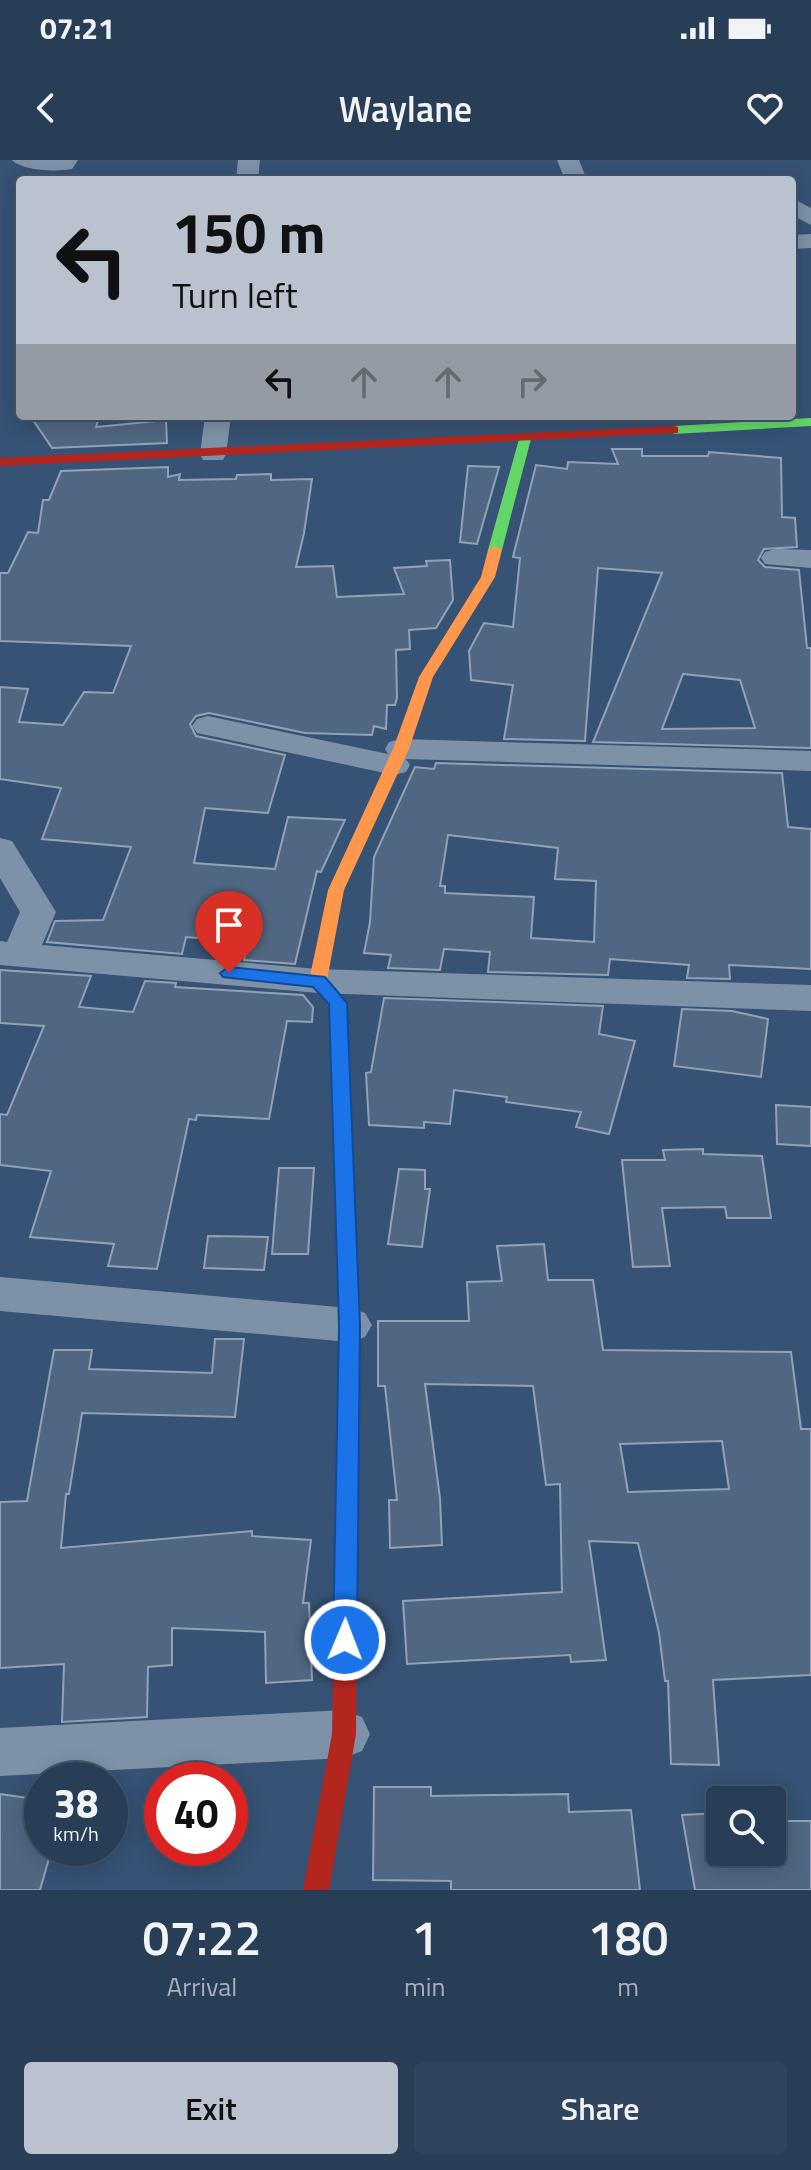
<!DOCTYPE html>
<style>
:root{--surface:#283e57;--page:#30455d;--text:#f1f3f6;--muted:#a5aeba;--line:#44576d;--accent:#b9c2ce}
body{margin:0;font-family:"Titillium Web",sans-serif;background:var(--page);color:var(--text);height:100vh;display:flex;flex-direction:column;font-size:30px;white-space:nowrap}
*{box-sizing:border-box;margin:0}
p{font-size:26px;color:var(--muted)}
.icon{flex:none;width:44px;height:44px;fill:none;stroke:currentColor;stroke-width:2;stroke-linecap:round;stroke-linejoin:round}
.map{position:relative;height:1730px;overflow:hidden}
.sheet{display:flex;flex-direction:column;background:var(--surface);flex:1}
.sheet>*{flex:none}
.top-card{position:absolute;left:16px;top:16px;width:780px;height:244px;border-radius:8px;box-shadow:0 4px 20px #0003,0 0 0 2px var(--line);background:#b9c2ce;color:#111;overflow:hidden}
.tools{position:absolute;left:706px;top:1626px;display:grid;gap:16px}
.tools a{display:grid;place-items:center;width:80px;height:80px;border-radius:8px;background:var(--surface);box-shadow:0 4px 20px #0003,0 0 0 2px var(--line);font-size:40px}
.speed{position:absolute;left:24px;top:1602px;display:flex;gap:16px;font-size:40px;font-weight:700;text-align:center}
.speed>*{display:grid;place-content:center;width:104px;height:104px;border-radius:50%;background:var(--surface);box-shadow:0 4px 20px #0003,0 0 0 2px var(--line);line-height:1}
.speed small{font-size:20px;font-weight:400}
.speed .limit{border:12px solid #d22;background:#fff;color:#111}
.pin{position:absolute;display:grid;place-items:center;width:68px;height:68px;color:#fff;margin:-82px -34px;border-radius:50% 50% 50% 0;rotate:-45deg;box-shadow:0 0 8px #0007}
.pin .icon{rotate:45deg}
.me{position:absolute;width:88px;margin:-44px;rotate:1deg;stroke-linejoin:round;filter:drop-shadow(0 0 6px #0008)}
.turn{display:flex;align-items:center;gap:28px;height:168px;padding:0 24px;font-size:36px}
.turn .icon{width:104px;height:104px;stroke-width:2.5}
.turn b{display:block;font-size:56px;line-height:68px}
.lanes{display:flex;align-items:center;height:76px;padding:0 24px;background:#0003;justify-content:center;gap:40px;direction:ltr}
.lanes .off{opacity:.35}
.eta{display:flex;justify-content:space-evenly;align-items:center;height:136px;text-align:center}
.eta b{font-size:48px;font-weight:600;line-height:56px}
.primary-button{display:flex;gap:16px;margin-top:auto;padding:16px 24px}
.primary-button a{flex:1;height:92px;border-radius:8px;background:var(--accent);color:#111;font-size:32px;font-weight:600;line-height:92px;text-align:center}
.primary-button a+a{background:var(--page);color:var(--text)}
.status{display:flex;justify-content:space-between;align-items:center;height:56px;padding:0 40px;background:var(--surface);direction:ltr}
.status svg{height:22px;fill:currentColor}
header{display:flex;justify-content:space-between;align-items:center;height:104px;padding:0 24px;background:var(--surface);font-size:36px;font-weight:600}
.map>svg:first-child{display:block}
.building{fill:#506783;stroke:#92a2b6;stroke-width:2;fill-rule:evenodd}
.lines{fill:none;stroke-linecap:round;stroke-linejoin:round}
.street{fill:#7d92a8;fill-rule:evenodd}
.fast{fill:#63d668;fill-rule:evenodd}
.slow{fill:#ff974d;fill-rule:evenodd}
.jam{fill:#b3261e;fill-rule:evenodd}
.route{fill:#1a73e8;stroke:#114b97;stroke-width:2}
</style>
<div class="status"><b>07:21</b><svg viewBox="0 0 49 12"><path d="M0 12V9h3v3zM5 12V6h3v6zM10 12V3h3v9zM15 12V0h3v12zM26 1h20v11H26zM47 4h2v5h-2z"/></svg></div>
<header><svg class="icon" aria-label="back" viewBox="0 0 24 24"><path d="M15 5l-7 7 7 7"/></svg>Waylane<svg class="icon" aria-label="heart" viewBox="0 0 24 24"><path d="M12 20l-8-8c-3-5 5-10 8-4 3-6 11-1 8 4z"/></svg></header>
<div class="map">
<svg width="811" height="1730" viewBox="0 0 811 1730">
<rect width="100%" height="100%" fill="#365274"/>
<path class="building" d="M 31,257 L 99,257 L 96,267 L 166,260 L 167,283 L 52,288 Z
M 612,289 L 642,289 L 642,296 L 708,296 L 709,292 L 781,298 L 782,357 L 795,358 L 797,387 L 764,389 L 758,400 L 765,407 L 799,410 L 807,488 L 811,488 L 811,588 L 593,582 L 662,413 L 598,408 L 585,581 L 504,579 L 513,525 L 471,520 L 469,491 L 484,463 L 513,467 L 520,398 L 513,397 L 536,305 L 567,309 L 568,302 L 618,304 ZM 683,514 L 740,520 L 755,568 L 662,569 Z
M 468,306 L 499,307 L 477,384 L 460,382 Z
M 168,307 L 168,317 L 180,314 L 179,320 L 236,319 L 237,315 L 271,314 L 271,320 L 312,319 L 304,373 L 296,407 L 333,406 L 337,437 L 404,434 L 394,408 L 427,406 L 426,401 L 450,400 L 453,440 L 436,468 L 409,470 L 410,489 L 396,490 L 397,538 L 395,545 L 387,545 L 386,569 L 374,566 L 372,575 L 305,573 L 209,553 L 196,556 L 190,564 L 196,576 L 285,595 L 268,653 L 205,648 L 194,703 L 275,709 L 288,657 L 345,660 L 321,712 L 317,711 L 295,804 L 244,800 L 248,782 L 186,777 L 182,794 L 47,782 L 55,761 L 103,760 L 131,687 L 42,679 L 61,628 L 0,619 L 0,527 L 28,529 L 19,562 L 63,565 L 84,532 L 113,533 L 131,486 L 0,481 L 0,413 L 8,413 L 28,372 L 38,373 L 43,340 L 49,340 L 61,311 Z
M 436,603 L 782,613 L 788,667 L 811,669 L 811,809 L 729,805 L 730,819 L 687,818 L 689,805 L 610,799 L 608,815 L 488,812 L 490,792 L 444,789 L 440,810 L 388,808 L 391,795 L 364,793 L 370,762 L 374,697 L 415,607 L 434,609 ZM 448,675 L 558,688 L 555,719 L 596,721 L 594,782 L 531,778 L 534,737 L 445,733 L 445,726 L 440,726 Z
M 0,810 L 91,816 L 79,847 L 133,852 L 145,821 L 176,823 L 175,827 L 303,835 L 313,847 L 312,862 L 287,861 L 269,959 L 197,955 L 196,960 L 189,959 L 157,1109 L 108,1106 L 114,1084 L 30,1077 L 51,1011 L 0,1005 L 0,954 L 7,955 L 44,866 L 0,863 Z
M 384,838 L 603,846 L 599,874 L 635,881 L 609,974 L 576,967 L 581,952 L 506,942 L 507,937 L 454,930 L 450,964 L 424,962 L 424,968 L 369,965 L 366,913 L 371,912 Z
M 682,849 L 732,851 L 768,859 L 761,917 L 674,906 Z
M 776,945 L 811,947 L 811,986 L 777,984 Z
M 703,989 L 703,994 L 762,996 L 771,1058 L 727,1058 L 725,1047 L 662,1048 L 670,1106 L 633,1107 L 622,1000 L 665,1000 L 663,990 Z
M 279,1008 L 314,1008 L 308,1094 L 272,1094 Z
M 399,1009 L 425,1010 L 425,1029 L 430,1029 L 422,1087 L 388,1084 Z
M 208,1076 L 268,1077 L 264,1110 L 204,1108 Z
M 544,1084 L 548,1120 L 593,1120 L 603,1190 L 791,1192 L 801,1269 L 811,1269 L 811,1515 L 713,1520 L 719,1605 L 671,1604 L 668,1521 L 665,1521 L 659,1473 L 638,1383 L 589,1381 L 606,1500 L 571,1502 L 570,1495 L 407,1504 L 403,1441 L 562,1432 L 560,1324 L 546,1325 L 533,1226 L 425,1224 L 440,1338 L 442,1385 L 390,1388 L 389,1340 L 397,1340 L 385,1226 L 378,1226 L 378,1161 L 469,1161 L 467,1122 L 502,1121 L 497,1086 ZM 722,1281 L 729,1329 L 628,1332 L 620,1284 Z
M 215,1179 L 244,1179 L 235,1257 L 82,1253 L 69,1334 L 66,1334 L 61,1388 L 252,1371 L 252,1376 L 311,1380 L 303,1443 L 309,1443 L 312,1520 L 266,1523 L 265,1472 L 172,1468 L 172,1505 L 148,1507 L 147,1557 L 62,1562 L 64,1504 L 0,1508 L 0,1342 L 27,1341 L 54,1190 L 92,1190 L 89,1209 L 212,1213 Z
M 374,1627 L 431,1627 L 431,1636 L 568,1634 L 569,1652 L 631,1650 L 640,1730 L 451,1730 L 451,1721 L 373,1720 Z
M 0,1634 L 42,1640 L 42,1688 L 52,1688 L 40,1730 L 0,1730 Z
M 720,1653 L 720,1692 L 772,1692 L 772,1661 L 811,1661 L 811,1730 L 695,1730 L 682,1655 Z"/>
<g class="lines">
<path class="street" d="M 12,0 L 78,0 L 72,9 C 57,12 23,11 12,0 Z
M 238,0 L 260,0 L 258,20 L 236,20 Z
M 557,0 L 579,0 L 587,20 L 565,20 Z
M 792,38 L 811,48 L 811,65 L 792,55 Z
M 811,74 L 811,88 L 792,89 L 792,75 Z
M 205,256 L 231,256 L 226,294 L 223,300 L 203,300 L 200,294 Z
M 775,389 L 811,390 L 811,408 L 765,404 L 761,398 L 765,392 Z
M 208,556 L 388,594 L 385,589 L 389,582 L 401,579 L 811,591 L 811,611 L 406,599 L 410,605 L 406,612 L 394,615 L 197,573 L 192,566 L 197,559 Z
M 0,678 L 12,681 L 56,752 L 42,785 L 318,809 L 811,825 L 811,851 L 318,833 L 0,805 L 0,781 L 7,782 L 20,752 L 0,718 Z
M 0,1117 L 350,1148 L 365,1153 L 372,1165 L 365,1177 L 350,1182 L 0,1151 Z
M 344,1550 L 362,1557 L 370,1574 L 362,1591 L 344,1598 L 0,1616 L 0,1568 Z"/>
<path class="fast" d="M 811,258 L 811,266 L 674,274 L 668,270 L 674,266 Z
M 525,275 L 531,279 L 502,390 L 500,393 L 490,393 L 488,390 L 519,279 Z"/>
<path class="slow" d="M 495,386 L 502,390 L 495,417 L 433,517 L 409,589 L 344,730 L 327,820 L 347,843 L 355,1035 L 352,1040 L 338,1040 L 335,1035 L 329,844 L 309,821 L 328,730 L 393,589 L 419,517 L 481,417 L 488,390 Z"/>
<path class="jam" d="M 674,266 L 678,267 L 678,273 L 0,306 L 0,298 Z
M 345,1028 L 352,1030 L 355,1035 L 360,1165 L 356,1574 L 329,1730 L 303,1730 L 332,1574 L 340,1165 L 335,1035 L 338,1030 Z"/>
</g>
<path class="route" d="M 229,807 L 325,817 L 347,843 L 360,1165 L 357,1480 L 354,1487 L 345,1490 L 337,1487 L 333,1480 L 339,1165 L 329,844 L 313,827 L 223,817 L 220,813 Z"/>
</svg>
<div class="tools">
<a><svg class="icon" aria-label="search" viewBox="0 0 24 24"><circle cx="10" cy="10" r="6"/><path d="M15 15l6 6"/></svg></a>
</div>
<div class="speed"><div>38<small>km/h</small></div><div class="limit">40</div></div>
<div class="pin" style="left:229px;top:813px;background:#d93025"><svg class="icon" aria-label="arrive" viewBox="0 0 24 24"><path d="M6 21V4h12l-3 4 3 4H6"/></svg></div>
<svg class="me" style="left:345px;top:1480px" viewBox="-20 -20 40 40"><circle r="17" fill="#1a73e8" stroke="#fff" stroke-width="3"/><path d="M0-11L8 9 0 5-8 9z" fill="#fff"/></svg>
<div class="top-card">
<div class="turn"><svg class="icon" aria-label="left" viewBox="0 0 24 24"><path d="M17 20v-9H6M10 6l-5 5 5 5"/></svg><div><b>150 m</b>Turn left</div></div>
<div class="lanes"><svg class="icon" aria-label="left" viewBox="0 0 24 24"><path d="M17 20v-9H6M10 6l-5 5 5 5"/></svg><svg class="icon off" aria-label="ahead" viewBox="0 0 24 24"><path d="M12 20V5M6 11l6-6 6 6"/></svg><svg class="icon off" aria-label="ahead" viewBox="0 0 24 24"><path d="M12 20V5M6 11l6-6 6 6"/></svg><svg class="icon off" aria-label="right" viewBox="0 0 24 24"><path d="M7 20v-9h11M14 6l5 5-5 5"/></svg></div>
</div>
</div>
<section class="sheet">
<div class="eta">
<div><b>07:22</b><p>Arrival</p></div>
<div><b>1</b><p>min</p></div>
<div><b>180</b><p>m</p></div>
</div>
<div class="primary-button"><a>Exit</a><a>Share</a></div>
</section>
